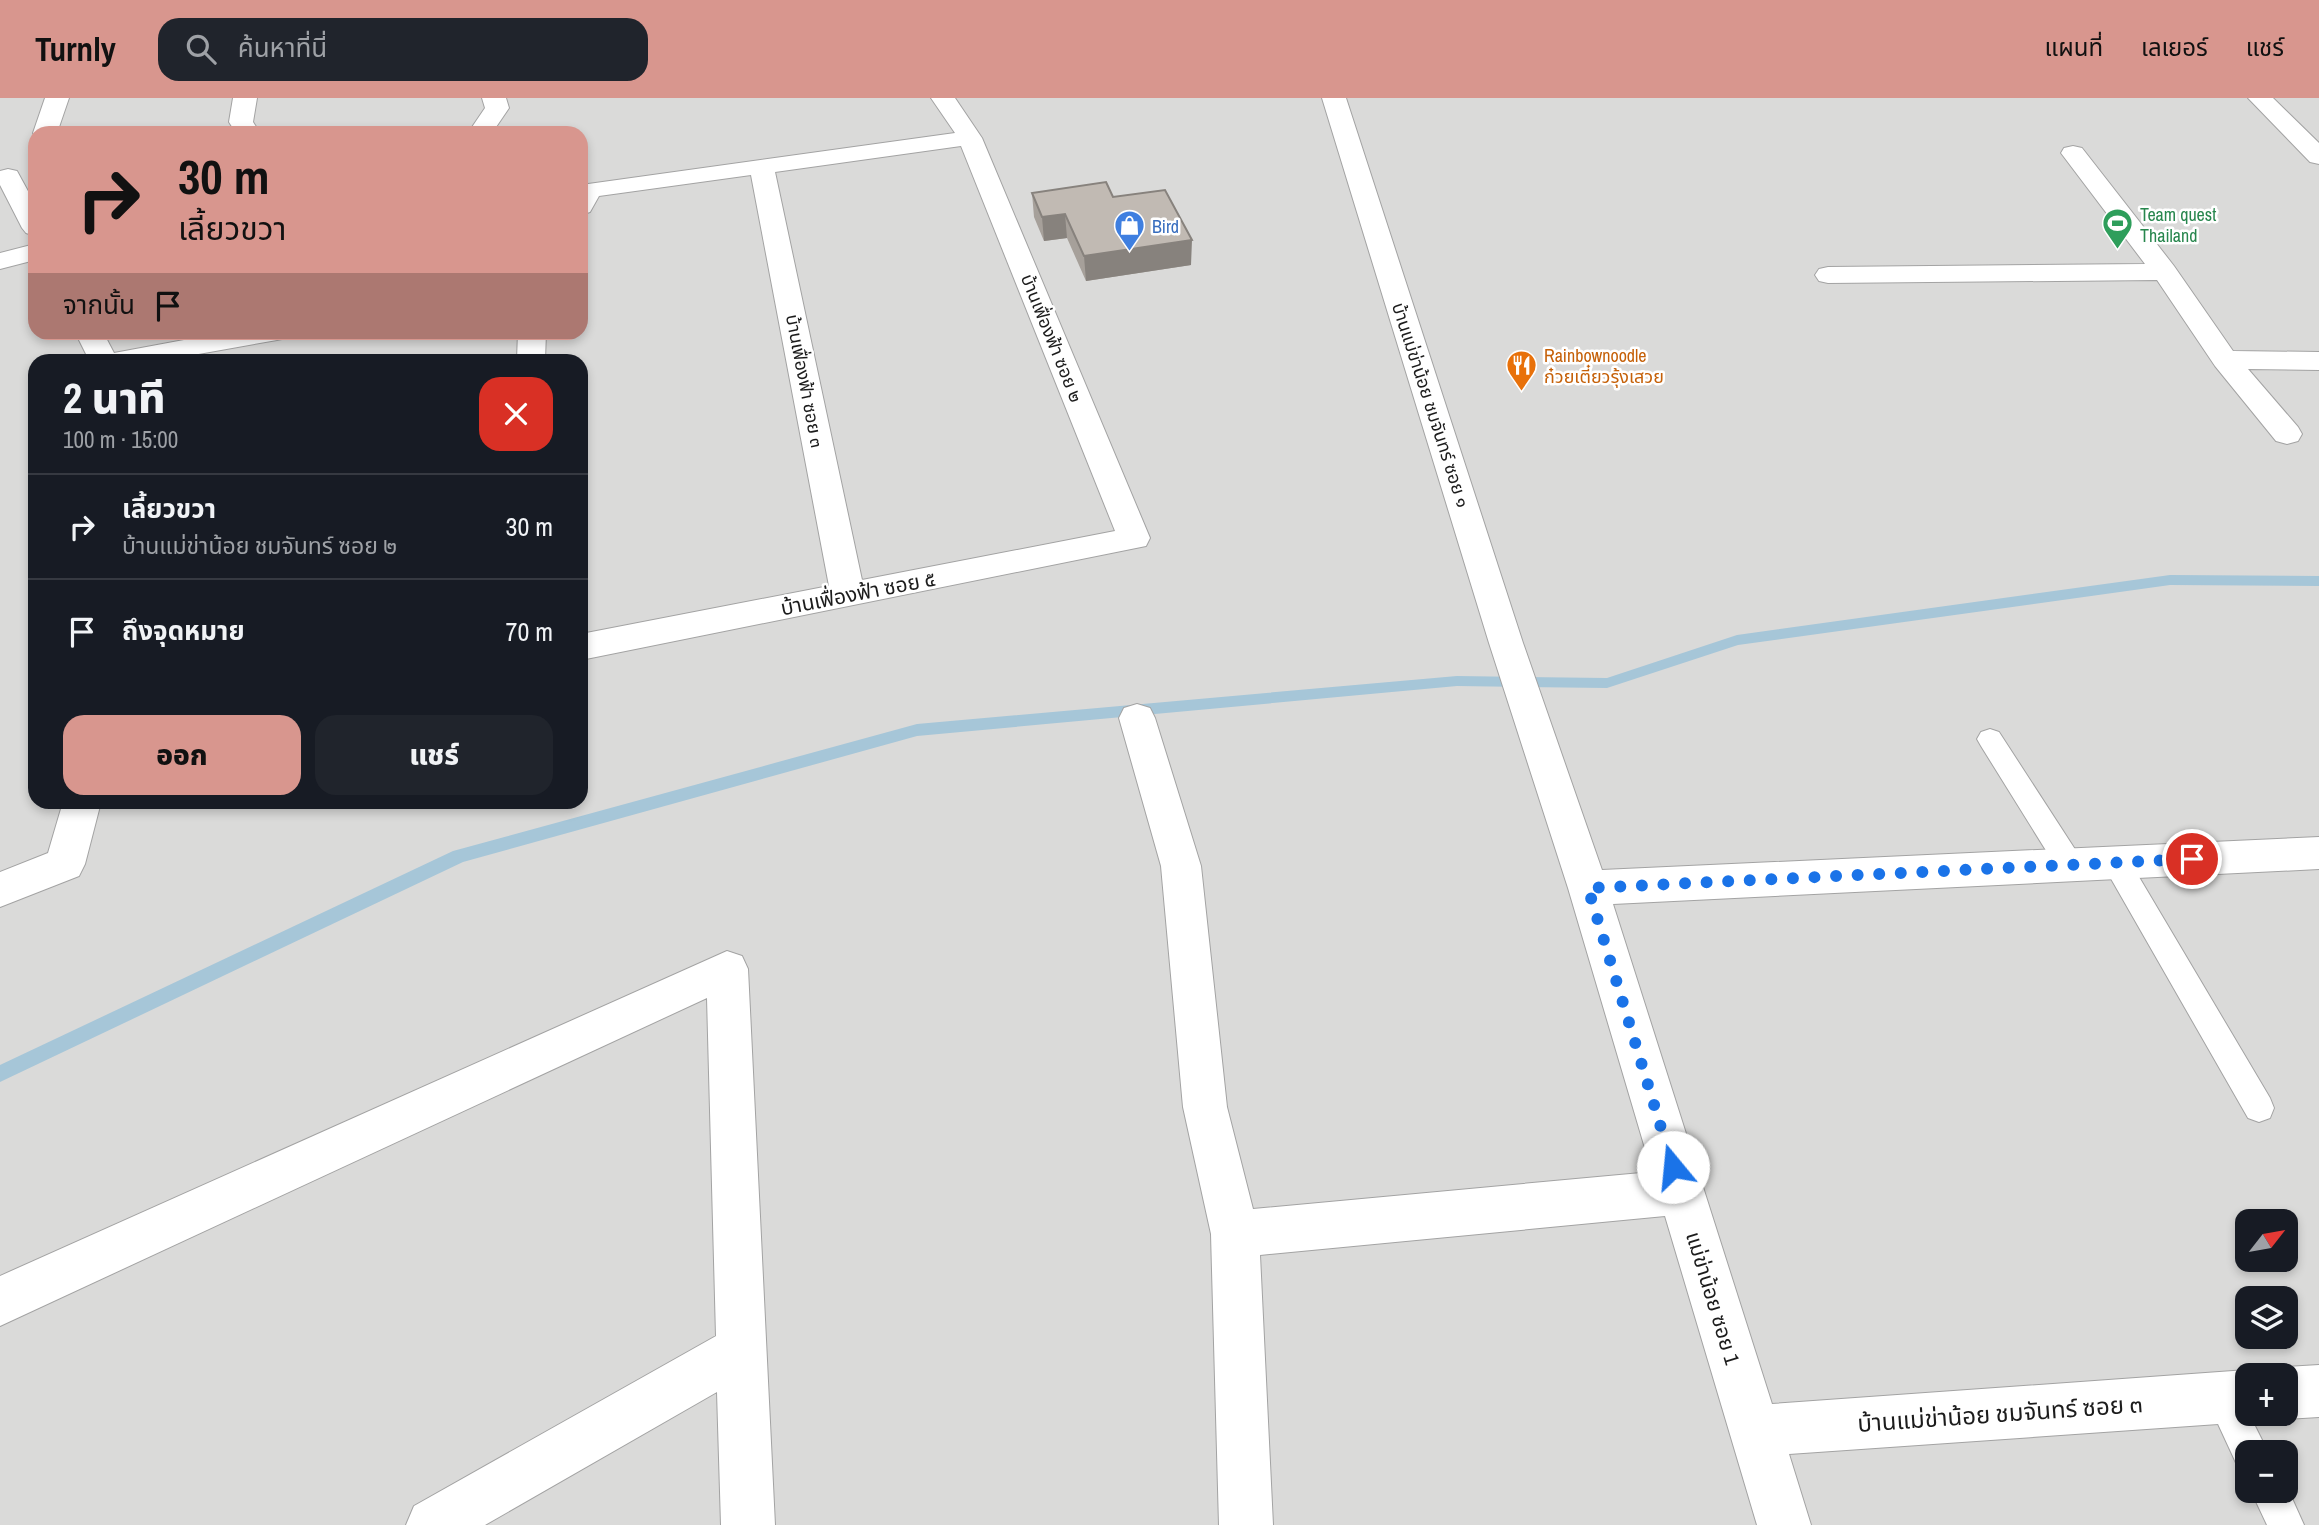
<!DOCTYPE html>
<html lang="th">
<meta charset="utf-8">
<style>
:root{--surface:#171b24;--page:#20242c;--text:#f1f3f6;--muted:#9ea1a6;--line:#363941;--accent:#d8968e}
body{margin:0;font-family:"Archivo Narrow","Noto Sans Thai",sans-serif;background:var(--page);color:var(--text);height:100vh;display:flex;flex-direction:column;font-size:26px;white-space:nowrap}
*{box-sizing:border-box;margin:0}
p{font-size:23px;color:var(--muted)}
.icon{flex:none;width:38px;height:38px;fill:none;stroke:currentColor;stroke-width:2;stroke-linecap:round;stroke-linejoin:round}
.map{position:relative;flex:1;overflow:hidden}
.drawer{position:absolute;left:28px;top:256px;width:560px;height:455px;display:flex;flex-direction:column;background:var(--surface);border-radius:21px;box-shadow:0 4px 10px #0003}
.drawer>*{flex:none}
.hud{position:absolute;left:28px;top:28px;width:560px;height:214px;border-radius:21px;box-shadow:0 4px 10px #0003;background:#d8968e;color:#111;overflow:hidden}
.needle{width:46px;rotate:59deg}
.tools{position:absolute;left:2235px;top:1111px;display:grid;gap:14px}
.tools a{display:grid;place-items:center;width:63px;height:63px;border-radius:14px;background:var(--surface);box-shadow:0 4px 10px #0003;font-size:35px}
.pin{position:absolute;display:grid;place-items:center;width:60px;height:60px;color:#fff;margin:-30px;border:4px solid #fff;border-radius:50%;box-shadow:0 2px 7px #0007}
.me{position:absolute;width:77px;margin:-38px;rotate:343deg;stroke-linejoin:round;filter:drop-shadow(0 0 5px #0008)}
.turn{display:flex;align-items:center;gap:24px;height:147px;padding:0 35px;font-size:32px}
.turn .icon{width:91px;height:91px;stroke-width:2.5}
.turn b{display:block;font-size:49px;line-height:60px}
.then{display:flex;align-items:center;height:66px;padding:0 35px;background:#0003;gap:14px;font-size:26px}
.round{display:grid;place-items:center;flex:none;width:74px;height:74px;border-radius:21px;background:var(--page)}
.overview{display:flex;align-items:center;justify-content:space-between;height:119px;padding:0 35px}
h1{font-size:42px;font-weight:800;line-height:52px}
.primary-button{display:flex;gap:14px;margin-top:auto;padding:14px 35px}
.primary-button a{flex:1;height:80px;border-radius:21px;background:var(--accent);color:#111;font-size:28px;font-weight:800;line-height:80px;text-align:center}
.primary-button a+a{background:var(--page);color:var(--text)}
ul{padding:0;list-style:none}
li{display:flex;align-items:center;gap:21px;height:105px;padding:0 35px;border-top:2px solid var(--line)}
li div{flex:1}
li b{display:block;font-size:26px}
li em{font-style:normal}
header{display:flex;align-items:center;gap:42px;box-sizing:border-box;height:98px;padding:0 35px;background:var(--accent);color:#111}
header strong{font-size:33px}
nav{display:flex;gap:38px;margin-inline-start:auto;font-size:24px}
.search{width:490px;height:63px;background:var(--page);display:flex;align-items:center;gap:18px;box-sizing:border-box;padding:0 24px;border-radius:21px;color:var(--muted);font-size:26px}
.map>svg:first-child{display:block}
.residential{fill:#dadad9;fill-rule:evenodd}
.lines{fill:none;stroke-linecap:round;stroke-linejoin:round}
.stream{fill:#a6c6d8;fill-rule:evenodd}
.service-casing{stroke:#a3a3a3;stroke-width:2}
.minor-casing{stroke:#a3a3a3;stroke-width:2}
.service{fill:#fff;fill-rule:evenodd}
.minor{fill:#fff;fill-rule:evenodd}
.wall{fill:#a6a09a}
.shaded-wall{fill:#87827d}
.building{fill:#c1bab3;stroke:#87827d;stroke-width:2}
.route{stroke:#1a73e8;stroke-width:12;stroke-dasharray:0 21.6}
.labels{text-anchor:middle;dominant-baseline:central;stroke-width:5;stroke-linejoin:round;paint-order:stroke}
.far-leisure-label{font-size:18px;fill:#27864d;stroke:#fff;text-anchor:start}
.far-shop-label{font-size:18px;fill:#366cbe;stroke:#fff;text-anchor:start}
.far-street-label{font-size:18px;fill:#1c1c1c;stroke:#fff}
.far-food-label{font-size:18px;fill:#c56008;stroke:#fff;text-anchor:start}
.street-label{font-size:21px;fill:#1c1c1c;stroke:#fff}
.near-street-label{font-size:24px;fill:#1c1c1c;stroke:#fff}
</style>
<header>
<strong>Turnly</strong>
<div class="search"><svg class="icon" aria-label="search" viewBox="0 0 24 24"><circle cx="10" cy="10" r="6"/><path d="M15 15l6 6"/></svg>ค้นหาที่นี่</div>
<nav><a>แผนที่</a><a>เลเยอร์</a><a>แชร์</a></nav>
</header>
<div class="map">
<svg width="2319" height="1427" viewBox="0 0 2319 1427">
<rect width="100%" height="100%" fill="#edebe3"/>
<path class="residential" d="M 0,0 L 2319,0 L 2319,1427 L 0,1427 ZM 35,35 L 581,35 L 581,234 L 35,234 ZM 35,262 L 581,262 L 581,704 L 35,704 ZM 2247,1124 L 2286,1124 L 2286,1162 L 2247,1162 ZM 2247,1200 L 2286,1200 L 2286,1239 L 2247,1239 ZM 2247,1278 L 2286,1278 L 2286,1316 L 2247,1316 ZM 2247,1354 L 2286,1354 L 2286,1393 L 2247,1393 Z"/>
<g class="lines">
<path class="stream" d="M 2170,477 L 2319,478 L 2319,488 L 2170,487 L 1738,547 L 1607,590 L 1457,588 L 917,638 L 463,764 L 0,984 L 0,967 L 453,753 L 917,626 L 1457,578 L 1607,580 L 1737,537 Z"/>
<defs>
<path id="service" d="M 1990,631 L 1999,634 L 2080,759 L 2084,767 L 2080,775 L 2070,778 L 2060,775 L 1981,648 L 1977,641 L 1981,634 Z
M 2116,754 L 2126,757 L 2270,1000 L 2274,1010 L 2270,1020 L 2259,1024 L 2248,1020 L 2102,765 L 2106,757 Z
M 2223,1283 L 2235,1288 L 2268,1354 L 2247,1354 L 2247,1371 L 2237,1367 L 2206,1300 L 2211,1288 Z
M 2286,1387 L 2304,1427 L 2267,1427 L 2251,1393 L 2286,1393 Z"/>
<path id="minor" d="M 45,0 L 69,0 L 57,35 L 35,35 L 35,38 L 33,35 Z
M 233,0 L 257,0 L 253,24 L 260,35 L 236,35 L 229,24 Z
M 482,0 L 506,0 L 509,10 L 492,35 L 468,35 L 485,10 Z
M 931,0 L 955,0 L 982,40 L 1150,440 L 1146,448 L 581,562 L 581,536 L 829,488 L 751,77 L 599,98 L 590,114 L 581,117 L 581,87 L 955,35 ZM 961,48 L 1115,433 L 862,482 L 775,74 Z
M 1322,0 L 1346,0 L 1523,545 L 1602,772 L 2319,739 L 2319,771 L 1613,806 L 1772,1306 L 2247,1272 L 2259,1278 L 2247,1278 L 2247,1316 L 2265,1316 L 2247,1324 L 1789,1356 L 1811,1427 L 1757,1427 L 1665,1118 L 1260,1157 L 1273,1427 L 1219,1427 L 1211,1136 L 1183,1009 L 1161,768 L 1119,620 L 1124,610 L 1137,606 L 1150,610 L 1155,620 L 1201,768 L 1227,1009 L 1253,1111 L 1652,1074 L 1568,790 L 1489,545 Z
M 2248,0 L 2273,0 L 2319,45 L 2319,66 L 2310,64 Z
M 2073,48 L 2082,50 L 2174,168 L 2233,253 L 2319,254 L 2319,272 L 2248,271 L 2298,329 L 2302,336 L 2298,343 L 2287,346 L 2276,343 L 2215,268 L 2157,182 L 1828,185 L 1819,183 L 1815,177 L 1819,171 L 1828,169 L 2145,166 L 2061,55 L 2064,50 Z
M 8,71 L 17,73 L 35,106 L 35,138 L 26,135 L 22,130 L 0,87 L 0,73 Z
M 35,146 L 35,162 L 0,171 L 0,155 Z
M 75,234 L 103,234 L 114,255 L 227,234 L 291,234 L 287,240 L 277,242 L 165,262 L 89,262 Z
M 518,234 L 546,234 L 545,262 L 517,262 Z
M 63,704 L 101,704 L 85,766 L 79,778 L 0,809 L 0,774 L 48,755 Z
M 727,853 L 742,858 L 748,871 L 775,1427 L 721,1427 L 717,1294 L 485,1427 L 406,1427 L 414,1408 L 716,1238 L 707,900 L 0,1228 L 0,1178 Z
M 2319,1267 L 2319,1319 L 2286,1321 L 2275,1316 L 2286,1316 L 2286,1278 L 2268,1277 L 2286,1269 Z"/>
</defs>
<use href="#service" class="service-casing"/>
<use href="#minor" class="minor-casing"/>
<use href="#service" class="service"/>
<use href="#minor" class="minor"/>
</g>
<path class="wall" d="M 1032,95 L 1113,99 L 1191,167 L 1086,183 L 1067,140 L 1044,143 L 1034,119 Z"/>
<path class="shaded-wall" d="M 1065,116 L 1067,140 L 1044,143 L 1042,119 Z
M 1192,142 L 1191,167 L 1086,183 L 1084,158 Z"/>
<path class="building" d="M 1106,84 L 1113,99 L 1165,92 L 1192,142 L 1084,158 L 1065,116 L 1042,119 L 1032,95 Z"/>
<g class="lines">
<path class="route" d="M 1673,1069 L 1588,790 L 2192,761"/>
</g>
<defs>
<symbol id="stadium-pin" viewBox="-11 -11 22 30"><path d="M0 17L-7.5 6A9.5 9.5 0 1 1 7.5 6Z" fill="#2e9e5b" stroke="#fff"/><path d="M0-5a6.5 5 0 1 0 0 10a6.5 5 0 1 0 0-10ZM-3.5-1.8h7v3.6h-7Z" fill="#fff"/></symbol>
<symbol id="shop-pin" viewBox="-11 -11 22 30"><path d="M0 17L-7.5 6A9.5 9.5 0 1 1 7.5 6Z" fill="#3f7fe0" stroke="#fff"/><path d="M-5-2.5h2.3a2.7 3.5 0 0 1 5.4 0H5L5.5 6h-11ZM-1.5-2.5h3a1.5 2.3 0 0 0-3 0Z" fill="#fff"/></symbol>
<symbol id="restaurant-pin" viewBox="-11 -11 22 30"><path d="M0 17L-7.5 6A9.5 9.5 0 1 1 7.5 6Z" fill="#e8710a" stroke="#fff"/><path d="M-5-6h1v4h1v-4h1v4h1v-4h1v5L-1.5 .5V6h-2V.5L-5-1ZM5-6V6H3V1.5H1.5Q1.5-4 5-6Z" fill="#fff"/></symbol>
</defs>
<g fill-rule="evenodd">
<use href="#stadium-pin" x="2100" y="108" width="35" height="47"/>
<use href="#shop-pin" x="1112" y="110" width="35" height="47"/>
<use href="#restaurant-pin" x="1504" y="250" width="35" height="47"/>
</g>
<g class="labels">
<g class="far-leisure-label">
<text x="2140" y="116">Team quest<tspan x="2140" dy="21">Thailand</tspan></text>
</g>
<g class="far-shop-label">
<text x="1152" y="128">Bird</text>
</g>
<g class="far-street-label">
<text transform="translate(1052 240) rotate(68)">บ้านเฟื่องฟ้า ซอย ๒</text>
<text transform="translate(805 283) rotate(79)">บ้านเฟื่องฟ้า ซอย ๓</text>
<text transform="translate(1431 307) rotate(72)">บ้านแม่ข่าน้อย ชมจันทร์ ซอย ๑</text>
</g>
<g class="far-food-label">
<text x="1544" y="257">Rainbownoodle<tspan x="1544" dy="21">ก๋วยเตี๋ยวรุ้งเสวย</tspan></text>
</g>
<g class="street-label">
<text transform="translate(858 495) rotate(-11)">บ้านเฟื่องฟ้า ซอย ๕</text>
<text transform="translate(1713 1200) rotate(73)">แม่ข่าน้อย ซอย 1</text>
</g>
<g class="near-street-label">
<text transform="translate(2000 1315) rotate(-4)">บ้านแม่ข่าน้อย ชมจันทร์ ซอย ๓</text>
</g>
</g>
</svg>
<div class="tools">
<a><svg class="needle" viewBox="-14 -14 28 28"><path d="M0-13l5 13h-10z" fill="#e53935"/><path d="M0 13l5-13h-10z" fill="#9ea1a6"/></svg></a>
<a><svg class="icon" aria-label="layers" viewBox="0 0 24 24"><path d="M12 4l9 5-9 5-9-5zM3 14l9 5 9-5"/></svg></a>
<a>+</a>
<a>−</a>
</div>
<div class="pin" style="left:2192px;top:761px;background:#d93025"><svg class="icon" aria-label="arrive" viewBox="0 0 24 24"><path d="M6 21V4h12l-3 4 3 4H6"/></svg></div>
<svg class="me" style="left:1673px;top:1069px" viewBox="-20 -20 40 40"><circle r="19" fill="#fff"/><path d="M0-13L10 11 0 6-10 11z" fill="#1a73e8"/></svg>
<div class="hud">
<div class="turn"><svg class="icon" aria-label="right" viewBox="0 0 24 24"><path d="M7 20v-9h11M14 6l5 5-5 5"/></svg><div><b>30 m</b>เลี้ยวขวา</div></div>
<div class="then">จากนั้น<svg class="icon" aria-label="arrive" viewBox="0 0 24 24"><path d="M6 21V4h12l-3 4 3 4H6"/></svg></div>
</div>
<section class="drawer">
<div class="overview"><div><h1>2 นาที</h1><p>100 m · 15:00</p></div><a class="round" style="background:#d93025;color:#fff"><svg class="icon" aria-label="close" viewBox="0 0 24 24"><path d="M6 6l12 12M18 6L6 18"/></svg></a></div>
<ul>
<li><svg class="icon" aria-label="right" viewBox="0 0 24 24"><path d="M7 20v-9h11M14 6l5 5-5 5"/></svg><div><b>เลี้ยวขวา</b><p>บ้านแม่ข่าน้อย ชมจันทร์ ซอย ๒</p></div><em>30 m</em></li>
<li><svg class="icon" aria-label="arrive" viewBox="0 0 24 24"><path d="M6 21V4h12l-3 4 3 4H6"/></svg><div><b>ถึงจุดหมาย</b></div><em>70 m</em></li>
</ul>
<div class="primary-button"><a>ออก</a><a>แชร์</a></div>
</section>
</div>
